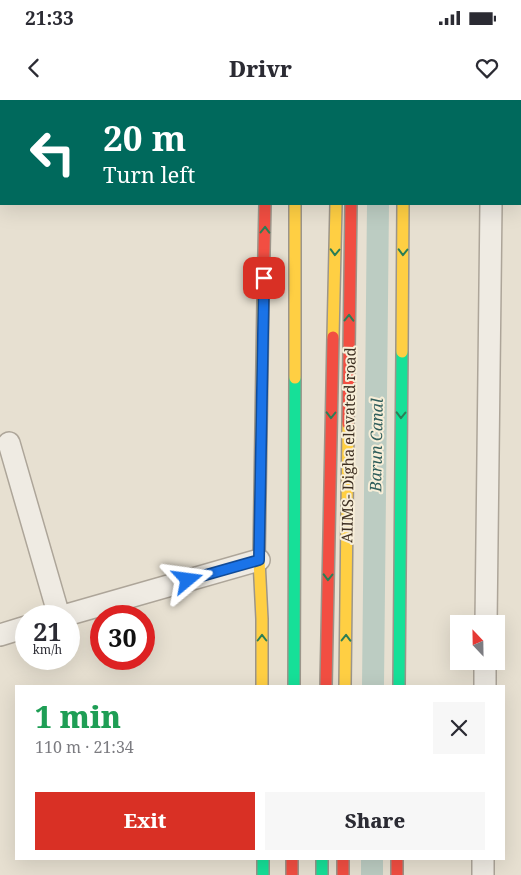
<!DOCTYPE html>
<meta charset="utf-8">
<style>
:root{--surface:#fff;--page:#f7f7f7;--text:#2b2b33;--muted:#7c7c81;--accent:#d93025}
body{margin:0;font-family:"Noto Serif",serif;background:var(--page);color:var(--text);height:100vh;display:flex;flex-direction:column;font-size:19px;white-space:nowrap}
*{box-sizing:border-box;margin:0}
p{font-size:16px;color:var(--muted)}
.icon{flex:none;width:28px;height:28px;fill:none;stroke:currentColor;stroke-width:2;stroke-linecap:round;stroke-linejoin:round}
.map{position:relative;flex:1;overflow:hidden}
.details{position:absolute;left:15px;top:585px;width:490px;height:175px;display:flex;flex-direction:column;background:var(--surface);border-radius:0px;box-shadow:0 5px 20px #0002}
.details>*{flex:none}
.top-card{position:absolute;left:0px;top:0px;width:521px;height:105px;box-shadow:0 5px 20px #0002;background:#00695c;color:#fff;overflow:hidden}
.needle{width:32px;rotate:338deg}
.controls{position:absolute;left:450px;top:515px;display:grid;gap:10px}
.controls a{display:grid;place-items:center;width:55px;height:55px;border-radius:0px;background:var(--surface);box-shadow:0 5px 20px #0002;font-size:25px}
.speed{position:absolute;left:15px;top:505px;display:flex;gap:10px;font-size:25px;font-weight:700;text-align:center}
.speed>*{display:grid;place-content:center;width:65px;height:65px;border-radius:50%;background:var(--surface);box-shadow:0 5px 20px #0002;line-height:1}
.speed small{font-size:12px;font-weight:400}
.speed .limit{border:8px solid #d22;background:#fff;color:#111}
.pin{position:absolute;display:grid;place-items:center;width:42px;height:42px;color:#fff;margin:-21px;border-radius:10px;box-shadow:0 2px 8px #0006}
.me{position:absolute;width:55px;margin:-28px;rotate:74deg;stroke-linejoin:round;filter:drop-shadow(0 0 4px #0008)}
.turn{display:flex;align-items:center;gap:18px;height:105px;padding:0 20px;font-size:22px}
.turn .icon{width:65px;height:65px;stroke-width:2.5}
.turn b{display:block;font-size:35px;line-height:42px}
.round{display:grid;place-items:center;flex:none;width:52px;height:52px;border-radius:0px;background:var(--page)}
.summary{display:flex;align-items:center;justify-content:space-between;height:85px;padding:0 20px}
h1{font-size:30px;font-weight:800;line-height:38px;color:#1e9e55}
.primary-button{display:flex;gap:10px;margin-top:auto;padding:10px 20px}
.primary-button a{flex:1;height:58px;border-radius:0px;background:var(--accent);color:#fff;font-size:20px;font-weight:800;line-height:58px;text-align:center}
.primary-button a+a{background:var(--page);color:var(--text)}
.status{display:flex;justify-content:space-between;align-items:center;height:35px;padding:0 25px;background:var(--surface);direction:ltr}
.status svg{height:14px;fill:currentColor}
header{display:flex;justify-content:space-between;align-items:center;height:65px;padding:0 20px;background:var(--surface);font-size:22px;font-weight:800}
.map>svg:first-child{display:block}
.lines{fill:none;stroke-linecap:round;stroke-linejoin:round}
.canal{stroke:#bcccc2;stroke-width:22}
.street-casing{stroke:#ada599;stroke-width:24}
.fast-casing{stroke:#9c958a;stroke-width:14}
.slow-casing{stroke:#9c958a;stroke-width:14}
.jam-casing{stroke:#9c958a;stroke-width:14}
.street{stroke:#efebe3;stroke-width:21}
.fast{stroke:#16e098;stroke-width:11}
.slow{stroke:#ffcf43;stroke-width:11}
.jam{stroke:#f24e42;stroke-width:11}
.oneway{stroke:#2b7e56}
.route-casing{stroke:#114b97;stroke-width:12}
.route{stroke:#1a73e8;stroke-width:9}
.labels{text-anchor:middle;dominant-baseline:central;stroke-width:4;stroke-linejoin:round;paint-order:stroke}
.street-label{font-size:15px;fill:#3d2e20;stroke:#f7eed8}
.water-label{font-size:16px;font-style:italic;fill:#2f5d5a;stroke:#f7eed8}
</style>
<div class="status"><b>21:33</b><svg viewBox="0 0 49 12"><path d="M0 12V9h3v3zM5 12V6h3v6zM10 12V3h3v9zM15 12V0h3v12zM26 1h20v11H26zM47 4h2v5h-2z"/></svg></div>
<header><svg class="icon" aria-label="back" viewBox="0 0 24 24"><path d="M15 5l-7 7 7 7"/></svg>Drivr<svg class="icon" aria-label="heart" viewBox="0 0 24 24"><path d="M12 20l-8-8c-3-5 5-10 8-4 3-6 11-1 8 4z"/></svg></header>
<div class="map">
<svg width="521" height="775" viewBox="0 0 521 775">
<rect width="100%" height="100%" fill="#e7e0d1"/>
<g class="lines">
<path class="canal" d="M 379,1 L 379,0
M 373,586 L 378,104
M 372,775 L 372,759"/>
<defs>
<path id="street" d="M 492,1 L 492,0
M 9,343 L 59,516
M 63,516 L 259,460
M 486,524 L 491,104
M 0,535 L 26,527
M 485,586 L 485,561
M 483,775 L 483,759"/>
<path id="fast" d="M 267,0 L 267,1
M 404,0 L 404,1
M 294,586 L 295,278
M 399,586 L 402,252
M 263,759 L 263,775
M 322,759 L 322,775"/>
<path id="slow" d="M 295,0 L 295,1
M 333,237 L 336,104
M 402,252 L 403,104
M 295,278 L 295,104
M 262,586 L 262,519 L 259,460 L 263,199
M 345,586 L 348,324"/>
<path id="jam" d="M 352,0 L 352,1
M 263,199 L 265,104
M 348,324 L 351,104
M 326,586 L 333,237
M 292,759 L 292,775
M 343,759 L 343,775
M 397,759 L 397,775"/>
</defs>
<use href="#street" class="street-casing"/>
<use href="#fast" class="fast-casing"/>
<use href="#slow" class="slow-casing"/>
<use href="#jam" class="jam-casing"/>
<use href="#street" class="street"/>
<use href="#fast" class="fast"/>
<use href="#slow" class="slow"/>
<use href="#jam" class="jam"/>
</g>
<defs><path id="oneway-chevron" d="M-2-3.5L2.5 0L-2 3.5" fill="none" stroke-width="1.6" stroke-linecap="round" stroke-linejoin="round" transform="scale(1.25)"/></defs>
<g class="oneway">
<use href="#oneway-chevron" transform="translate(265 130) rotate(-89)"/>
<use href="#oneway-chevron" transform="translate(335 152) rotate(92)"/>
<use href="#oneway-chevron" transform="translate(403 152) rotate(91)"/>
<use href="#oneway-chevron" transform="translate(349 218) rotate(-89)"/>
<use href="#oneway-chevron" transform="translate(331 315) rotate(91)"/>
<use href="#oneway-chevron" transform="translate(401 315) rotate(91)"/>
<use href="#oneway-chevron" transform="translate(328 477) rotate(91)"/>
<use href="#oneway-chevron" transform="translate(262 538) rotate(-90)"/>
<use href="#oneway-chevron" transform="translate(346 538) rotate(-89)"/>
</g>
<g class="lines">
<defs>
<path id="route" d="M 188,480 L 259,460 L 264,178"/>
</defs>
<use href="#route" class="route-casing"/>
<use href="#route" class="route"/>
</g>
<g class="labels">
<g class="street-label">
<text transform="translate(348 345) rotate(-89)">AIIMS- Digha elevated road</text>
</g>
<g class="water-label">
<text transform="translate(376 345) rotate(-89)">Barun Canal</text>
</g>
</g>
</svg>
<div class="controls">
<a><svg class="needle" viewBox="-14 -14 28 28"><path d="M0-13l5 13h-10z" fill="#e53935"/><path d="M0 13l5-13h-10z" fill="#7c7c81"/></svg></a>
</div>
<div class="speed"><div>21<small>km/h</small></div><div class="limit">30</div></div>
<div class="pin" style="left:264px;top:178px;background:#d93025"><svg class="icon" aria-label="arrive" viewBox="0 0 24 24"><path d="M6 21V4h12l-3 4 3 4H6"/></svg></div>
<svg class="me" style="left:188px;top:480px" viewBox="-20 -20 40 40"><path d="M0-17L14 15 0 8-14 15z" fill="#1a73e8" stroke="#fff" stroke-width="4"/></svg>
<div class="top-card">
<div class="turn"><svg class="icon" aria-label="left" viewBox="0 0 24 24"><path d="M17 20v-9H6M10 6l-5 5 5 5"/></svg><div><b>20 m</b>Turn left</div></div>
</div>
<section class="details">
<div class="summary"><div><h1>1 min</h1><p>110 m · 21:34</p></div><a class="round"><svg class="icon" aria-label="close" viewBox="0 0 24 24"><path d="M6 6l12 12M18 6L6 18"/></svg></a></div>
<div class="primary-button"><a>Exit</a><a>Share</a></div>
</section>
</div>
